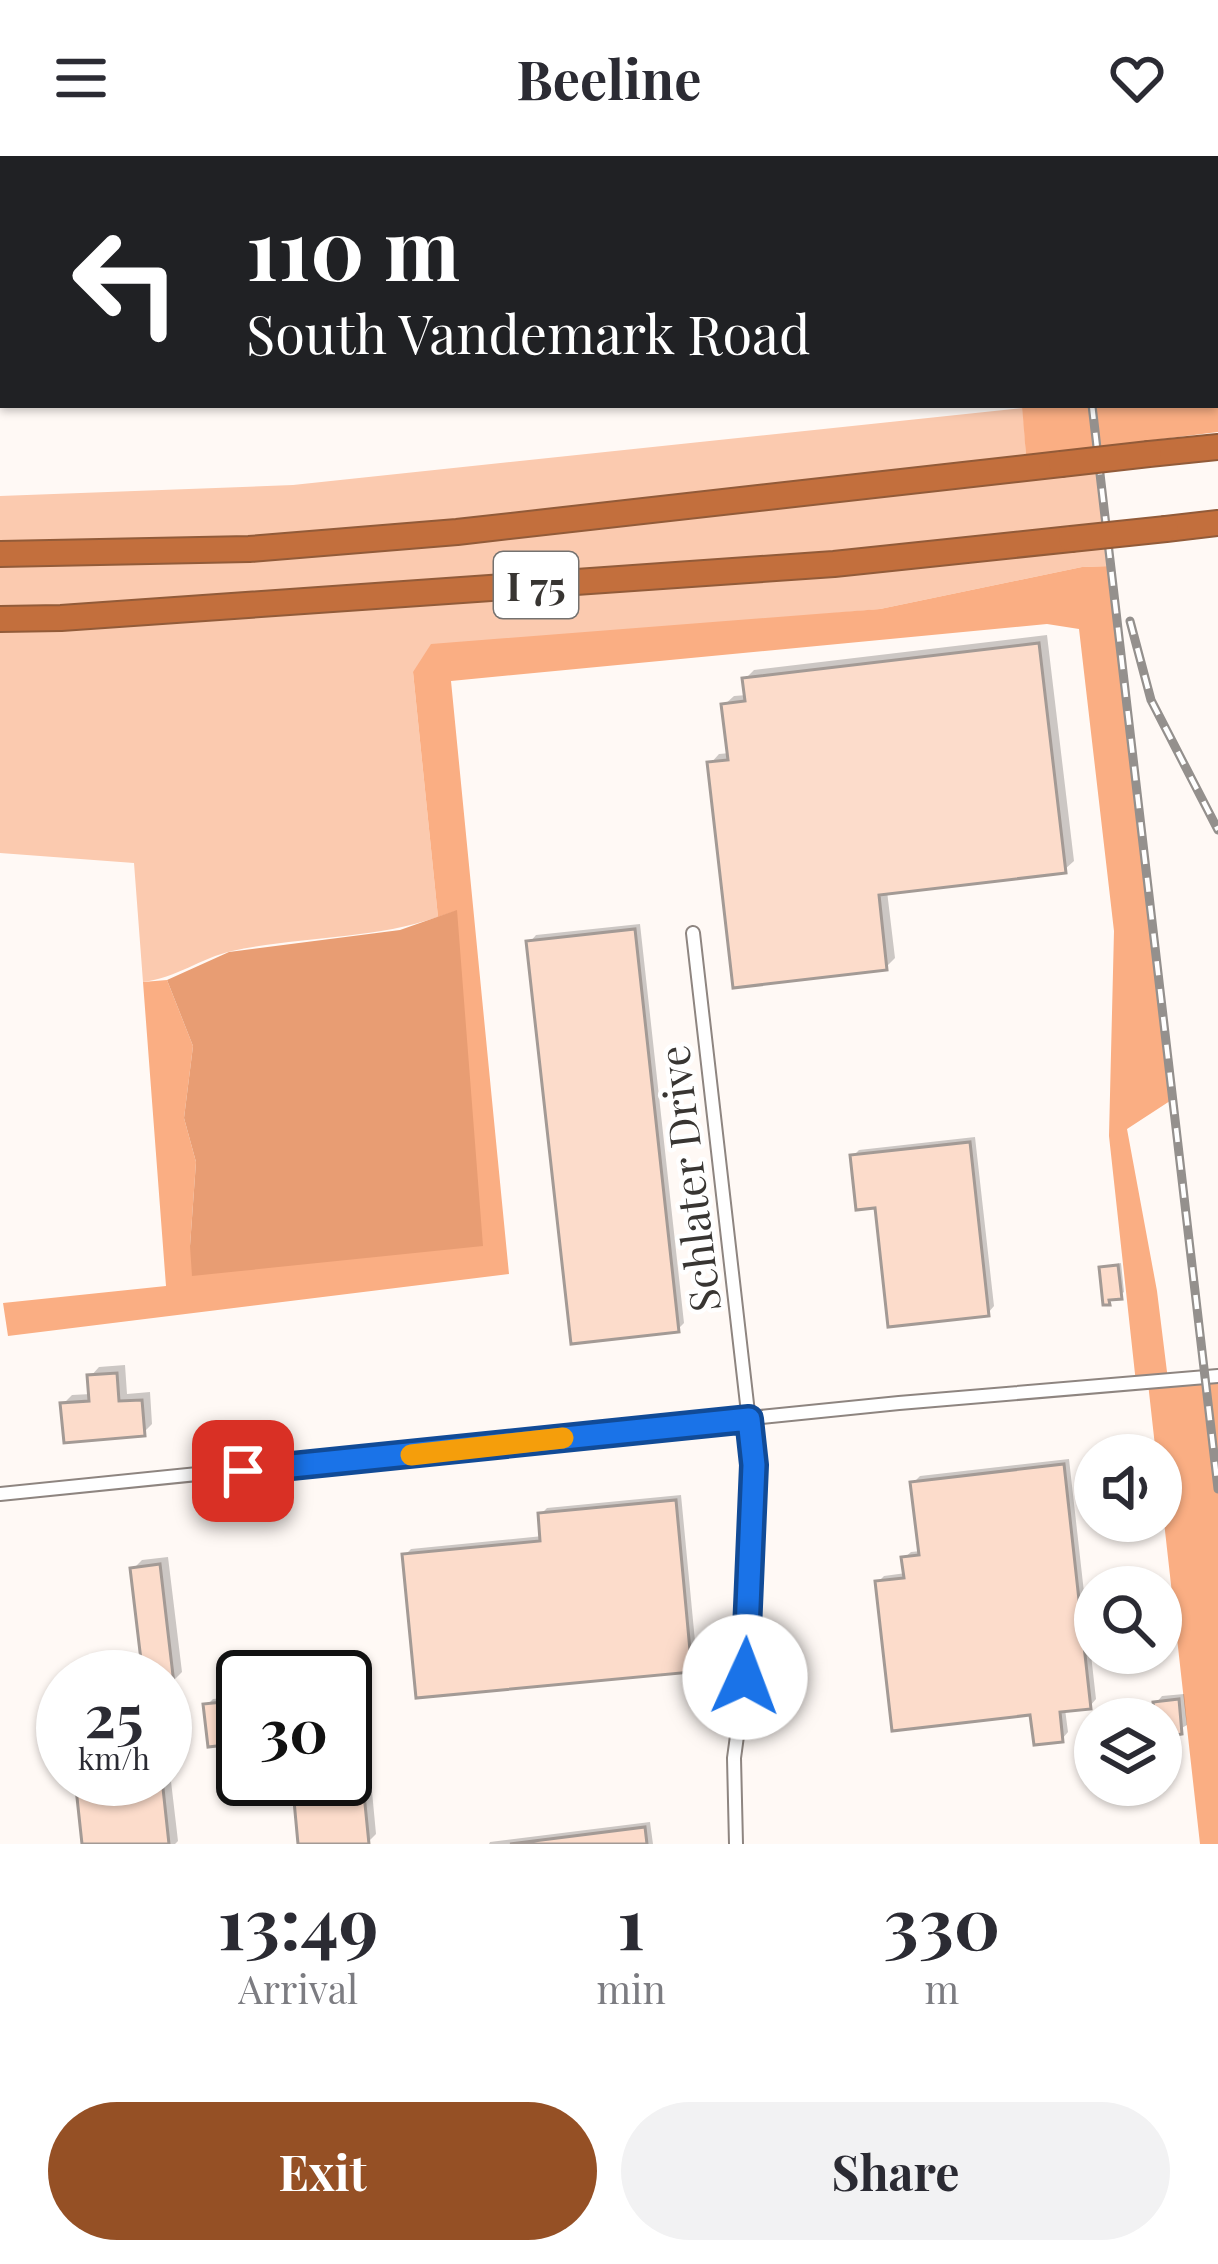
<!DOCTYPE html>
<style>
:root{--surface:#fff;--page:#f2f2f3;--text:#2b2b33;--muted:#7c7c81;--accent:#955025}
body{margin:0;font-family:"Playfair Display",serif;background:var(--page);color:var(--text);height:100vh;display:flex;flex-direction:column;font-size:45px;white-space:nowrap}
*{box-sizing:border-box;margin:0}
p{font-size:39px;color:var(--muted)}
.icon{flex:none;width:66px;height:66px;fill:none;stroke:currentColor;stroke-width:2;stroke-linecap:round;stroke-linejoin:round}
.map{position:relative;height:1688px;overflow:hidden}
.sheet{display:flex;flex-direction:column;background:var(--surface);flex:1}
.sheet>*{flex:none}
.hud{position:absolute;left:0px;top:0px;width:1218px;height:252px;box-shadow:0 3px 9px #0004;background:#202124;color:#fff;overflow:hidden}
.tools{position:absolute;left:1074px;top:1278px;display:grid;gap:24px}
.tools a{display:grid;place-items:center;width:108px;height:108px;border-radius:50%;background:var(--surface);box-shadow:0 3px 9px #0004;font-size:60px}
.speed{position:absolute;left:36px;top:1494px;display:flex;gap:24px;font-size:60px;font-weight:700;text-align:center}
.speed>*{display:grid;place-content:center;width:156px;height:156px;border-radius:50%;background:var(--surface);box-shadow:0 3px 9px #0004;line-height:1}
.speed small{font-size:30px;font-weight:400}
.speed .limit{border:6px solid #111;border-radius:18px;background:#fff;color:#111}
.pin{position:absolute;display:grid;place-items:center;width:102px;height:102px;color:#fff;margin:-51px;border-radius:24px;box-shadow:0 6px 18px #0006}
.me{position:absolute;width:132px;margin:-66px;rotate:2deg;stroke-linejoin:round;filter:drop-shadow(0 0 9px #0008)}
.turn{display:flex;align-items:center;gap:42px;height:252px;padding:0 48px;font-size:54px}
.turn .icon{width:156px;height:156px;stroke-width:2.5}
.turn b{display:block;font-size:84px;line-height:102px}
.eta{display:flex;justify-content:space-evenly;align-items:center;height:204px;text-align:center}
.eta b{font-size:72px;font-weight:700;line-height:84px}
.action{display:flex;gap:24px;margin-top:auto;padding:24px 48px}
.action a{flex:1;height:138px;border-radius:72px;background:var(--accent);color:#fff;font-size:48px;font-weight:700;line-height:138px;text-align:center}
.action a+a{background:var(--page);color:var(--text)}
header{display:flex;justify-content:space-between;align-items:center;height:156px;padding:0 48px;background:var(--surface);font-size:54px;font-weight:700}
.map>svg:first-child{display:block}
.green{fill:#fbcaaf}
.forest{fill:#faae83}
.water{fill:#e89d73}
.shadow{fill:#0003}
.building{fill:#fcdccb;stroke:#a39a95;stroke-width:3}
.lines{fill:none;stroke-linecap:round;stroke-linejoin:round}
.minor-casing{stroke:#8e8580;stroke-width:16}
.motorway-casing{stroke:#925b39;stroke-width:28}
.minor{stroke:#fff;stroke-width:12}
.motorway{stroke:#c36f3d;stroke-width:24}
.rail-casing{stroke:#94908d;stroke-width:9}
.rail{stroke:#fff;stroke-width:4.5;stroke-dasharray:14;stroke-linecap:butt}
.motorway-bridge-casing{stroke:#925b39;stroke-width:28;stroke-linecap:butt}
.motorway-bridge{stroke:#c36f3d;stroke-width:24}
.route-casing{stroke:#114b97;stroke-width:30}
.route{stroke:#1a73e8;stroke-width:21}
.slow{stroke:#f59e0b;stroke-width:21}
.labels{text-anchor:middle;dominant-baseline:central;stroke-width:9;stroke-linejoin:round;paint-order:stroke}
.shield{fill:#fff;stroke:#747270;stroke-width:3}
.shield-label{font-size:39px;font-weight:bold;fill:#383532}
.street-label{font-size:42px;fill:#383532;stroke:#fff}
</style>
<header><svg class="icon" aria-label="menu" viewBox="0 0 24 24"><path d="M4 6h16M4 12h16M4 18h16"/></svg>Beeline<svg class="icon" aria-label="heart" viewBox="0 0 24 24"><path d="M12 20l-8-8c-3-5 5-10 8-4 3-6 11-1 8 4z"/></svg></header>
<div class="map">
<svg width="1218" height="1688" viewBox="0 0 1218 1688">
<rect width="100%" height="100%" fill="#fff9f5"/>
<path class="green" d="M 1023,252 L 1026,300 L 1097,291 L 1111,410 L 1082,411 L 880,453 L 669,472 L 413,516 L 438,761 C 371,784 301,780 232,795 C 201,802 176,822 143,826 L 134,707 L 0,697 L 0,340 L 293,329 Z"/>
<path class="forest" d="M 1218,218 L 1218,276 L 1026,300 L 1022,249 L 1215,249 Z
M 1111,410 L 1173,943 L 1127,973 L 1157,1135 L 1168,1224 L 1218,1220 L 1218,1688 L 1200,1688 L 1161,1339 L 1161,1299 L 1156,1299 L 1148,1227 L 1136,1227 L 1109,980 L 1114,775 L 1079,473 L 1047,468 L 451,525 L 509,1118 L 8,1180 L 3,1147 L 166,1130 L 143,826 L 167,824 L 193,890 L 184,962 L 196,1006 L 190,1090 L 456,755 L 438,761 L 413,516 L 431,488 L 880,453 L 1082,411 Z"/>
<path class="water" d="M 457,754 L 483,1090 L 192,1120 L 190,1090 L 196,1006 L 184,962 L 193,890 L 167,824 L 229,796 L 400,774 Z"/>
<path class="shadow" d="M 0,0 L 501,0 L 3,3 L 0,50 Z
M 1047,479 L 1074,705 L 1064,714 L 887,735 L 895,802 L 886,811 L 710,608 L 719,598 L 730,597 L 724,549 L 734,540 L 747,539 L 745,523 L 754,514 Z
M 640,768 L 684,1167 L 678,1173 L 530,786 L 536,779 Z
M 975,981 L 994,1150 L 988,1157 L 878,1049 L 853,1000 L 859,994 Z
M 1121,1107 L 1124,1136 L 1108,1146 L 1102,1112 Z
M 125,1209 L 127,1238 L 150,1236 L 152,1268 L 143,1277 L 63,1248 L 72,1239 L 91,1238 L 90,1221 L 99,1211 Z
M 1069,1303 L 1096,1543 L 1090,1550 L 1065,1553 L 1068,1576 L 1062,1583 L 878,1426 L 884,1420 L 906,1417 L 904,1402 L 911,1396 L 921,1395 L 913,1327 L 920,1320 Z
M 681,1339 L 697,1506 L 691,1513 L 405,1399 L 411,1393 L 543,1380 L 541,1358 L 547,1352 Z
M 168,1401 L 182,1516 L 173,1525 L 165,1526 L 165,1521 L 146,1521 L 133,1413 L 142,1404 Z
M 1184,1538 L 1187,1569 L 1175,1576 L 1176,1582 L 1170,1589 L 1161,1589 L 1161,1563 L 1158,1563 L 1156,1547 L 1162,1540 Z
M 243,1540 L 243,1584 L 207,1549 L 213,1543 Z
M 364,1550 L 376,1678 L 367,1687 L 301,1688 L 295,1623 L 345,1623 L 345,1552 Z
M 165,1574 L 178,1685 L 175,1688 L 86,1688 L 78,1623 L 165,1623 Z
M 650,1666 L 653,1688 L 489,1688 L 490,1686 Z"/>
<path class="building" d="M 0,0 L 531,0 L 3,3 L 0,53 Z
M 1039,487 L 1066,717 L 879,739 L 887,814 L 733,832 L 707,606 L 728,604 L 721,548 L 745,545 L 742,522 Z
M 635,773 L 679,1176 L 571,1188 L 526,785 Z
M 970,986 L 989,1160 L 888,1171 L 875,1052 L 856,1054 L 850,999 Z
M 1118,1109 L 1122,1143 L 1109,1144 L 1110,1149 L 1103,1149 L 1099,1111 Z
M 117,1217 L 119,1245 L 142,1244 L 145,1280 L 64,1287 L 60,1247 L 89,1245 L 87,1219 Z
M 1064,1308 L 1091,1553 L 1060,1556 L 1063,1586 L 1034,1589 L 1030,1559 L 892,1575 L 875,1425 L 904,1422 L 901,1401 L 919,1399 L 910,1326 Z
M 676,1344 L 692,1516 L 416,1542 L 402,1398 L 540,1385 L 538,1357 Z
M 160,1408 L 174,1528 L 165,1529 L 165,1521 L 143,1521 L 130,1412 Z
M 1179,1543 L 1182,1578 L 1170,1580 L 1171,1591 L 1161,1592 L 1161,1563 L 1155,1563 L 1153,1546 Z
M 243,1544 L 243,1587 L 208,1591 L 203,1548 Z
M 356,1558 L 369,1688 L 298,1688 L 292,1623 L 345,1623 L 345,1559 Z
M 75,1623 L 162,1623 L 169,1688 L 82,1688 Z
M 645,1671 L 647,1688 L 510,1688 Z"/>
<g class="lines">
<defs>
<path id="minor" d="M 693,777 L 754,1309 L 745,1521 L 734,1602 L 736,1688
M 0,1338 L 899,1247 L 1218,1220"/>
<path id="motorway" d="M 1149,298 L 1218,291
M 1166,373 L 1218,367
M 0,398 L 249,393 L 457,376 L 1061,308
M 0,463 L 61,462 L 834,408 L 1071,383"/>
</defs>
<use href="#minor" class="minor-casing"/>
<use href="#motorway" class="motorway-casing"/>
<use href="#minor" class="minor"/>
<use href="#motorway" class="motorway"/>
<defs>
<path id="rail" d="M 1063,0 L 1064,3
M 1092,249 L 1218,1333
M 1130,465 L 1151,544 L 1218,674"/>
</defs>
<use href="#rail" class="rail-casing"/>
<use href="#rail" class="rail"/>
<defs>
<path id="motorway-bridge" d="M 1061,308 L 1149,298
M 1071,383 L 1166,373"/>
</defs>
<use href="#motorway-bridge" class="motorway-bridge-casing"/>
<use href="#motorway-bridge" class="motorway-bridge"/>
</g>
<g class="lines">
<defs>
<path id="route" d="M 243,1315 L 749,1263 L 754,1309 L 745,1521"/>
</defs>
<use href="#route" class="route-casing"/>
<use href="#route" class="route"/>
<path class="slow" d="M 411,1299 L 563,1282"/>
</g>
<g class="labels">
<rect class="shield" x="494" y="396" width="84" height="66" rx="9"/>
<g class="shield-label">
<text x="536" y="429">I 75</text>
</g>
<g class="street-label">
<text transform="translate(688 1023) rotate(-97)">Schlater Drive</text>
</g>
</g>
</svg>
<div class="tools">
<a><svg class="icon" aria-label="sound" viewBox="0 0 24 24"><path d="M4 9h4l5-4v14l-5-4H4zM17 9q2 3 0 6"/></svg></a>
<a><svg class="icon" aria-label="search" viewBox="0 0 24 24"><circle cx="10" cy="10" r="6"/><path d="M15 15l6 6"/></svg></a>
<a><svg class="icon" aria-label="layers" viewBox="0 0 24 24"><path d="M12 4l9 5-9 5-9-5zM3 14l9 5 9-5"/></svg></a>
</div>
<div class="speed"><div>25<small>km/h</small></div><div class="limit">30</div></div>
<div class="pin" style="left:243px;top:1315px;background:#d93025"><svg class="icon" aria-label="arrive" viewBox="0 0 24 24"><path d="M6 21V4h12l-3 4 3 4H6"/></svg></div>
<svg class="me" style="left:745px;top:1521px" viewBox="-20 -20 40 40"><circle r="19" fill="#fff"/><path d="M0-13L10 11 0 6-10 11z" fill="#1a73e8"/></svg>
<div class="hud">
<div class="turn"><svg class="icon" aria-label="left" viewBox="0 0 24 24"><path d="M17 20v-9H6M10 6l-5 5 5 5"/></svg><div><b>110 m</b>South Vandemark Road</div></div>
</div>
</div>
<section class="sheet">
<div class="eta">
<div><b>13:49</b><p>Arrival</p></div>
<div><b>1</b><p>min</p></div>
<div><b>330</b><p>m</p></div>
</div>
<div class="action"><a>Exit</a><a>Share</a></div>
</section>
